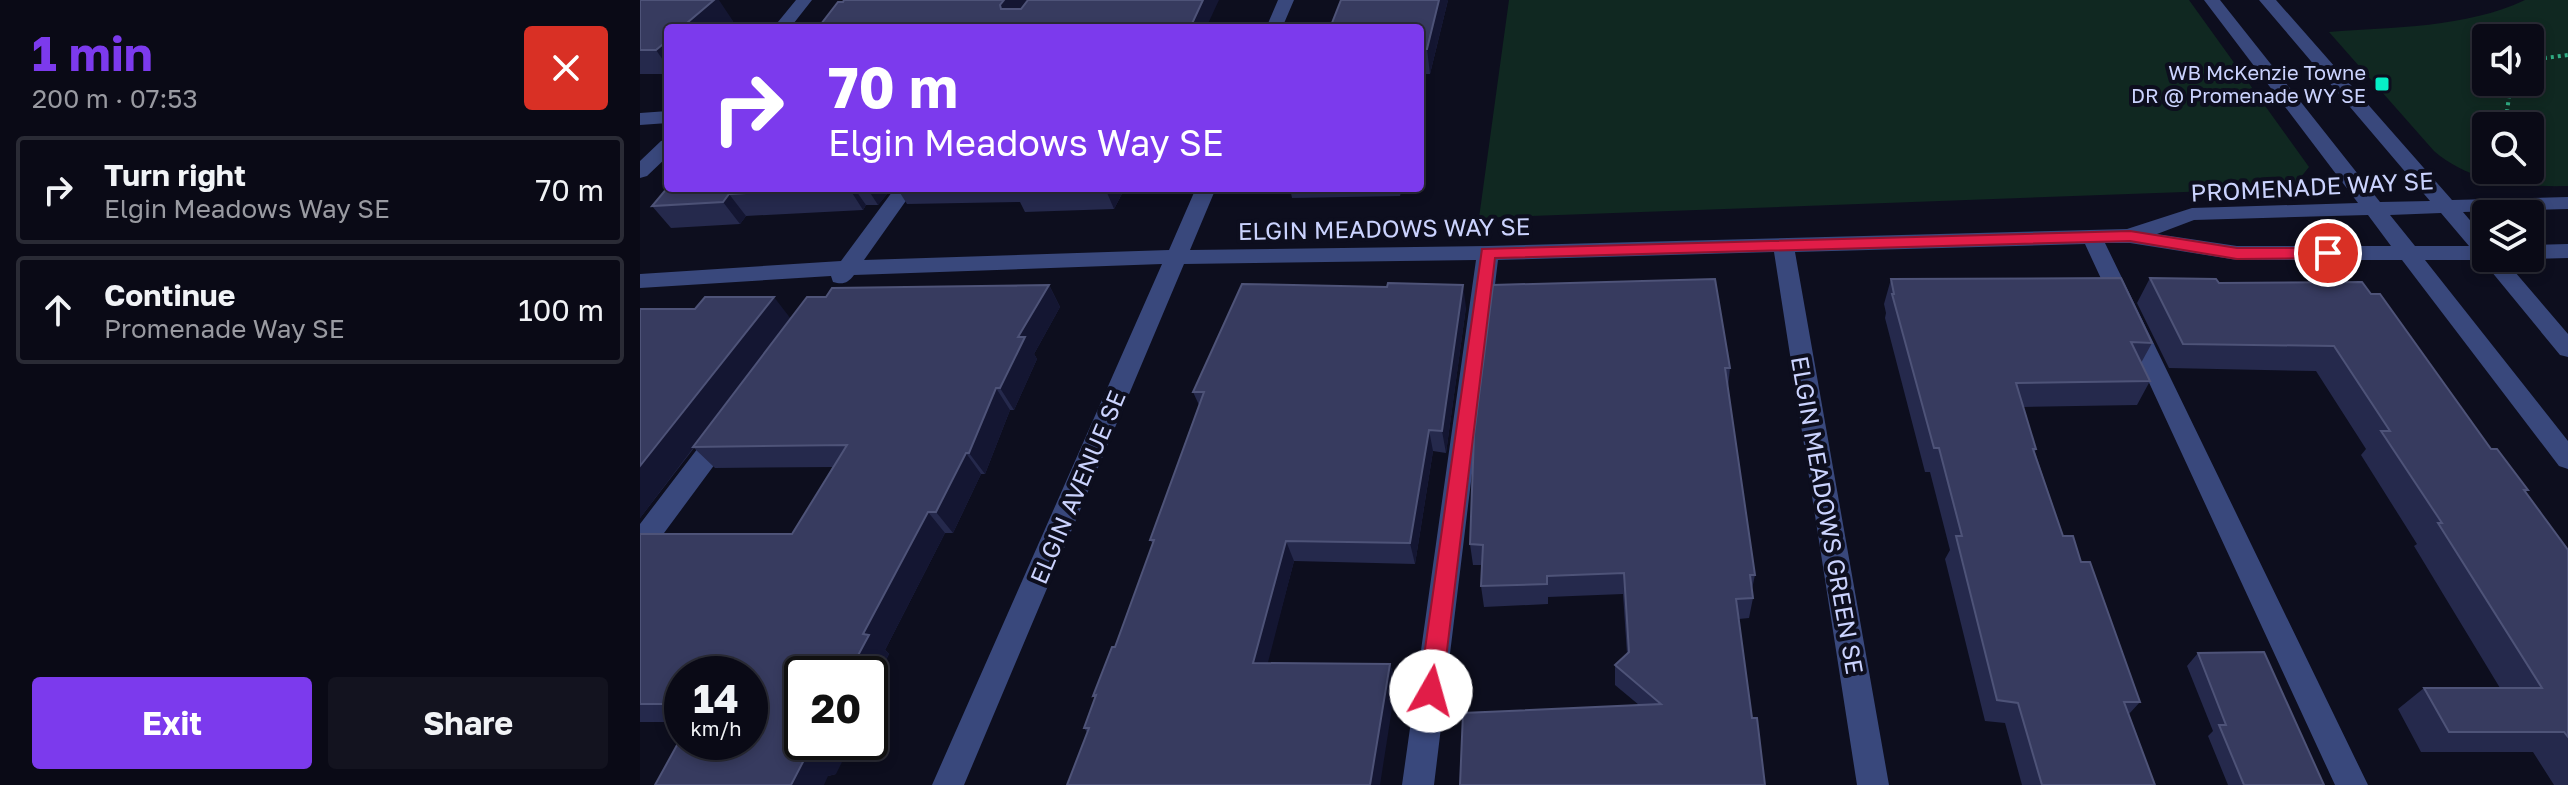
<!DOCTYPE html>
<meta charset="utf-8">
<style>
:root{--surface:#0a0a16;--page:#13131f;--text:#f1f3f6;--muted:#999aa1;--line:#2a2b35;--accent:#7c3aed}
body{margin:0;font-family:"Golos Text",sans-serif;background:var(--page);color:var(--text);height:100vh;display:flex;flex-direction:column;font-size:30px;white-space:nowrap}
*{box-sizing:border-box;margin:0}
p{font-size:26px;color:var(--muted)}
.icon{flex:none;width:44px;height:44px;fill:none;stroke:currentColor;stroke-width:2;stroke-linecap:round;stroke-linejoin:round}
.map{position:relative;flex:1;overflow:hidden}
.drawer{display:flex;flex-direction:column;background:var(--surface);width:640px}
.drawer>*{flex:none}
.hud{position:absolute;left:24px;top:24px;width:760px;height:168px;border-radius:8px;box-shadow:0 4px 12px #0003,0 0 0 2px var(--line);background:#7c3aed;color:#fff;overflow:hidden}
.fabs{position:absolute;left:1832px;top:24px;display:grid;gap:16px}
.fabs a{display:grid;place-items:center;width:72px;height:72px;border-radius:8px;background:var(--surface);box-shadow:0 4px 12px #0003,0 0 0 2px var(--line);font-size:40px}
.speed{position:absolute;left:24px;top:656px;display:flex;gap:16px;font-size:40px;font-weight:700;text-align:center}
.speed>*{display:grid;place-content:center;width:104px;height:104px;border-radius:50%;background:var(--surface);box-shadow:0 4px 12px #0003,0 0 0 2px var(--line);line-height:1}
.speed small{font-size:20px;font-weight:400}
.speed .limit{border:4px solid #111;border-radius:12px;background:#fff;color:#111}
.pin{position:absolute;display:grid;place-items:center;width:68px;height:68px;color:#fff;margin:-34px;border:4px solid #fff;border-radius:50%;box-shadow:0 2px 8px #0007}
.me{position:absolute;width:88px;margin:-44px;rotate:7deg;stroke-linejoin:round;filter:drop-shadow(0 0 6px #0008)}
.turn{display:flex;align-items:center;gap:28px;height:168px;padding:0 32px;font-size:36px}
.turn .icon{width:104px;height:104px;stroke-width:2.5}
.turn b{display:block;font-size:56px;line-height:68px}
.round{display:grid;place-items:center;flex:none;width:84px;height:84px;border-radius:8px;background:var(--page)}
.headline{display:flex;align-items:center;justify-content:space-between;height:136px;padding:0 32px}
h1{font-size:48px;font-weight:700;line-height:60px;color:var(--accent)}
.action{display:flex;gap:16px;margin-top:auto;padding:16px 32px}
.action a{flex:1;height:92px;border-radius:8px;background:var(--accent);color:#fff;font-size:32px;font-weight:700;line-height:92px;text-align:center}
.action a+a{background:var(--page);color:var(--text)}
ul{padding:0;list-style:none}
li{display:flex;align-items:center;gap:24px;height:108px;margin:0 16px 12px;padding:0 16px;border:4px solid var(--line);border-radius:8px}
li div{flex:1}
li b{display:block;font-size:30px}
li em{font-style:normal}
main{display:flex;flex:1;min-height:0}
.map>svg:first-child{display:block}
.green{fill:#102821;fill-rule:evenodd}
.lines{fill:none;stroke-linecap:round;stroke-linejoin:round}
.path{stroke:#30ad84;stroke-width:4;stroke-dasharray:3 4;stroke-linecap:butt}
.minor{fill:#39487c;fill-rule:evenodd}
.wall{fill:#25294c}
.shaded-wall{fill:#141632}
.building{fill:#373b5f;stroke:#4e5378;stroke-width:2}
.route{fill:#e11d48;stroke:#92132f;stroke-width:2}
.poi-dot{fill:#06efc7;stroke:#0d0e1e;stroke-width:3}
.labels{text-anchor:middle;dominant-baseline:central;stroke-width:8;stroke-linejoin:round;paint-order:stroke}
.far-poi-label{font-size:20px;fill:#cbd3fe;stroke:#0d0e1e;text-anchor:end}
.street-label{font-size:24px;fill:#cbd3fe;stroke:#0d0e1e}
</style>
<main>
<section class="drawer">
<div class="headline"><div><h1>1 min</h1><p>200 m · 07:53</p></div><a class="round" style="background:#d93025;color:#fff"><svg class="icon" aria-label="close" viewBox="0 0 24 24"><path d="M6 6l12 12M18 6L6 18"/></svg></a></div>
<ul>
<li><svg class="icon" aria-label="right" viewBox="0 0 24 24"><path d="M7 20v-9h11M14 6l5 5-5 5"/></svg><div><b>Turn right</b><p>Elgin Meadows Way SE</p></div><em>70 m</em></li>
<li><svg class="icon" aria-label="ahead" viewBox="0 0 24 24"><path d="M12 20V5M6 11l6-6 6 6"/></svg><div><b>Continue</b><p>Promenade Way SE</p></div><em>100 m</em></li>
</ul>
<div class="action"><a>Exit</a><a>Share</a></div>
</section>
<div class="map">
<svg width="1928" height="785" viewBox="0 0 1928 785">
<rect width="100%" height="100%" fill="#0d0e1e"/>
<path class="green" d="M 869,0 L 1549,0 L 1669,167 L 1652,188 L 839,218 Z
M 1885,0 L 1928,0 L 1928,186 C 1880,187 1831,183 1794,151 L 1689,32 C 1753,27 1826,28 1885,0 ZM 1846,38 L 1890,38 L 1890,82 L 1846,82 ZM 1846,126 L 1890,126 L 1890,170 L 1846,170 Z"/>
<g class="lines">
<path class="path" d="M 1890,60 L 1928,55
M 1865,126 L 1871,82
M 1835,173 L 1846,156"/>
<path class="minor" d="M 156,0 L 172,0 L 150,28 L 133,28 Z
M 638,0 L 654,0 L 642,28 L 626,28 Z
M 1564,0 L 1580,0 L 1740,202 L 1790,201 L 1619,0 L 1636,0 L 1812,200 L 1928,197 L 1928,209 L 1823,212 L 1846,239 L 1846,258 L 1863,258 L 1928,334 L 1928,357 L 1920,355 L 1842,260 L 1785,260 L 1928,441 L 1928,469 L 1919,466 L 1762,260 L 1597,260 L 1490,243 L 1465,243 L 1728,785 L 1695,785 L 1445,244 L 1155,252 L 1249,785 L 1217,785 L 1134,252 L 858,260 L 794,785 L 762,785 L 836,260 L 544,264 L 324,785 L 292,785 L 522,264 L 214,275 C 208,283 203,285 193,282 L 191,276 L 0,288 L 0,274 L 201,261 L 255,188 L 275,188 L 224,260 L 529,250 L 556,188 L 576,188 L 550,250 L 848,246 L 1487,229 L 1552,208 L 1718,203 ZM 1801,213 L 1829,246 L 1775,246 L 1750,215 ZM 1728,215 L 1751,246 L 1597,246 L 1517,234 L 1554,220 Z
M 28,111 L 28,123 L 0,125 L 0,113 Z
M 28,139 L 28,156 L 7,176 L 0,178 L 0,161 L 21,141 Z
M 1928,244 L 1928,258 L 1890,259 L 1887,258 L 1890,258 L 1890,245 Z
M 83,424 L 92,427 L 95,434 L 92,441 L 10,552 L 0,555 L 0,524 L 74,427 Z"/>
</g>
<path class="wall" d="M 0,0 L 93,21 L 85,28 L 28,28 L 28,74 L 0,74 Z
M 808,0 L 790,74 L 780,74 L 780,28 Z
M 28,188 L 252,188 L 238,205 L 226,205 L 223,210 L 106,216 L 100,224 L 31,228 L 12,206 Z
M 257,188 L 485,188 L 474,209 L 385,212 L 380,202 L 267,204 Z
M 650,188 L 762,188 L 760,196 L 652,198 Z
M 1510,278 L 1731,294 L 1851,449 L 1888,490 L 1886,492 L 1928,550 L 1928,785 L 1914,785 L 1893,752 L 1781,752 L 1758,709 L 1784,688 L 1860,688 L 1774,546 L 1777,544 L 1721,455 L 1726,449 L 1676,371 L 1529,368 L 1497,303 Z
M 1251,279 L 1512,343 L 1501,363 L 1510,381 L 1497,405 L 1383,407 L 1396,449 L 1395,452 L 1423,536 L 1441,562 L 1500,702 L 1489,714 L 1515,785 L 1382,785 L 1365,723 L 1345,721 L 1305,559 L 1310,550 L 1290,472 L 1285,472 L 1245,318 L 1246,313 L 1244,304 Z
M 409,285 L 420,307 L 394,354 L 397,359 L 374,410 L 370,410 L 345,474 L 341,474 L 313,533 L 305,533 L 245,650 L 249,654 L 230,691 L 230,674 L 162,674 L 196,774 L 188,776 L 110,742 L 42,674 L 42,722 L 0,722 L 0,534 L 152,534 L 194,467 L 75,468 L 54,448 L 0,518 L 0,309 L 151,318 L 186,297 Z
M 853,285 L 1090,368 L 1088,387 L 1115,575 L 1112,589 L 1113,598 L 1109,618 L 1099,619 L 1112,718 L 999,705 L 975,685 L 975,665 L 987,654 L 983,594 L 908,597 L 908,604 L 844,607 L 841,586 L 842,565 L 833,565 L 830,544 Z
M 826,307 L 806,453 L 793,451 L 775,564 L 654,561 L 627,663 L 750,664 L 756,683 L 447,732 L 444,728 L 455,698 L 453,696 L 475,647 L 513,544 L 510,540 L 559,405 L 553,392 Z
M 1558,653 L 1684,785 L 1588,785 L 1568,736 L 1573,731 L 1547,666 Z"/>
<path class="shaded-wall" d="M 74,0 L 79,0 L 93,21 L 85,28 L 41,28 Z
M 364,0 L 388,0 L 370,26 L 361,9 L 360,5 Z
M 563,0 L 579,0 L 566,28 L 550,28 Z
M 799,0 L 808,0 L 790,74 L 787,49 Z
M 28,40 L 28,67 L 16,50 Z
M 209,188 L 214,188 L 226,205 L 223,210 Z
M 227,188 L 252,188 L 238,205 Z
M 465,188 L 485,188 L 474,209 Z
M 89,194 L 106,216 L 100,224 L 83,202 Z
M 409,285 L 420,307 L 394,354 L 397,359 L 374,410 L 360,388 L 378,337 Z
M 823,285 L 826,307 L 806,453 L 802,431 Z
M 134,297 L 151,319 L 0,518 L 0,466 Z
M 356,388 L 370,410 L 345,474 L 329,453 Z
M 789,430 L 793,451 L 775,564 L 770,543 Z
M 326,453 L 341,474 L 313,533 L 296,512 Z
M 288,512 L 305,533 L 245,650 L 249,654 L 230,691 L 230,674 L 208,674 L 223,634 Z
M 646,541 L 654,561 L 623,682 L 613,663 Z
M 750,664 L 756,683 L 740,785 L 730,785 Z
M 180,742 L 212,742 L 196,774 L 188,776 L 184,785 L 151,785 L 165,758 Z"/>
<path class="building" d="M 0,0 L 74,0 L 41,28 L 28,28 L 28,40 L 16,50 L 0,50 Z
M 204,0 L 364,0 L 360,5 L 361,9 L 381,9 L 388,0 L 563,0 L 550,28 L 178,28 L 198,2 L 203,2 Z
M 701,0 L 799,0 L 787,49 L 780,49 L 780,28 L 690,28 Z
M 28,187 L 28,188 L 197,188 L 89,194 L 83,202 L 12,206 Z
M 374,188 L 425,188 L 374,189 Z
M 1481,278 L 1512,343 L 1491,342 L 1510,381 L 1376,383 L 1396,449 L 1393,449 L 1423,536 L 1433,536 L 1441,562 L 1450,562 L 1500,702 L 1484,702 L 1515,785 L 1402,785 L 1378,703 L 1357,700 L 1316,536 L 1322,536 L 1299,448 L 1294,448 L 1252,294 L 1254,294 L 1251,279 Z
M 1510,278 L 1576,279 L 1579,283 L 1722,282 L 1731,294 L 1740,294 L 1851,449 L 1857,449 L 1888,490 L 1884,490 L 1928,550 L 1928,737 L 1924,732 L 1809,732 L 1784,688 L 1902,688 L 1798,523 L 1802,523 L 1741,431 L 1750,431 L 1694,346 L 1543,344 Z
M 1075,279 L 1090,368 L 1085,368 L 1115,575 L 1110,575 L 1113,598 L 1096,599 L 1112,718 L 1117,718 L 1125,785 L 820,785 L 823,713 L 1021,704 L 975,665 L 989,652 L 984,573 L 907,576 L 907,584 L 841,586 L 843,545 L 830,544 L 834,435 L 853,285 Z
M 748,283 L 823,285 L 802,431 L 789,430 L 770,543 L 646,541 L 613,663 L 750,664 L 730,785 L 427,785 L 449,728 L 444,728 L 456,695 L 453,696 L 472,647 L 475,647 L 514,540 L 510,540 L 564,392 L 553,392 L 602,284 L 747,287 Z
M 409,285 L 378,337 L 385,337 L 360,388 L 356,388 L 329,453 L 326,453 L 296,512 L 288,512 L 223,634 L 229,635 L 208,674 L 162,674 L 162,742 L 180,742 L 173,757 L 165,758 L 151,785 L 15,785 L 42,736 L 42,742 L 110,742 L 110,674 L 42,674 L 42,704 L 0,704 L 0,534 L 152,534 L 207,445 L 53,447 L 167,297 L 186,297 L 192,288 Z
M 65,297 L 134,297 L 0,466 L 0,309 L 55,309 Z
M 1624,652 L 1684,785 L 1604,785 L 1579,725 L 1586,725 L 1558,653 Z"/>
<path class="route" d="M 1490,231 L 1597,248 L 1688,248 L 1696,253 L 1688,258 L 1597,259 L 1490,241 L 855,258 L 802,691 L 799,699 L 791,702 L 783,699 L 779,691 L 842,249 Z"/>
<rect class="poi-dot" x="1734" y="76" width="16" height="16" rx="4"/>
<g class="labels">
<g class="far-poi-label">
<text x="1726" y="72">WB McKenzie Towne<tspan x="1726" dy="23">DR @ Promenade WY SE</tspan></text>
</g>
<g class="street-label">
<text transform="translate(1672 186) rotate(-3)">PROMENADE WAY SE</text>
<text transform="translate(744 228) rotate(-1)">ELGIN MEADOWS WAY SE</text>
<text transform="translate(437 487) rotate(-67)">ELGIN AVENUE SE</text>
<text transform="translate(1188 515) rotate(80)">ELGIN MEADOWS GREEN SE</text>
</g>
</g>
</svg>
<div class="fabs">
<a><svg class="icon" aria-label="sound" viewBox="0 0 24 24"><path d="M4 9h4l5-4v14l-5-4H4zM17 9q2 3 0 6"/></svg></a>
<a><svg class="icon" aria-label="search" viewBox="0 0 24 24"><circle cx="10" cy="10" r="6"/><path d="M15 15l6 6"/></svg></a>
<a><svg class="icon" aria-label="layers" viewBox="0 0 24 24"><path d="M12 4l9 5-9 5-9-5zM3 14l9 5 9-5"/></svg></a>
</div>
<div class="speed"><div>14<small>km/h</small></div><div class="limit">20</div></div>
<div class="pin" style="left:1688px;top:253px;background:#d93025"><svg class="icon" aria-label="arrive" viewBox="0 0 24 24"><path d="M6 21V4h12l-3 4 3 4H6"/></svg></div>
<svg class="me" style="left:791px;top:691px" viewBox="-20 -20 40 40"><circle r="19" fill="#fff"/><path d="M0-13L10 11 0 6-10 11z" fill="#e11d48"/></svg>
<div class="hud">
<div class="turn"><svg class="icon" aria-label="right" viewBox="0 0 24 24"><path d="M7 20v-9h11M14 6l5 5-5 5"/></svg><div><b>70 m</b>Elgin Meadows Way SE</div></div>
</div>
</div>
</main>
